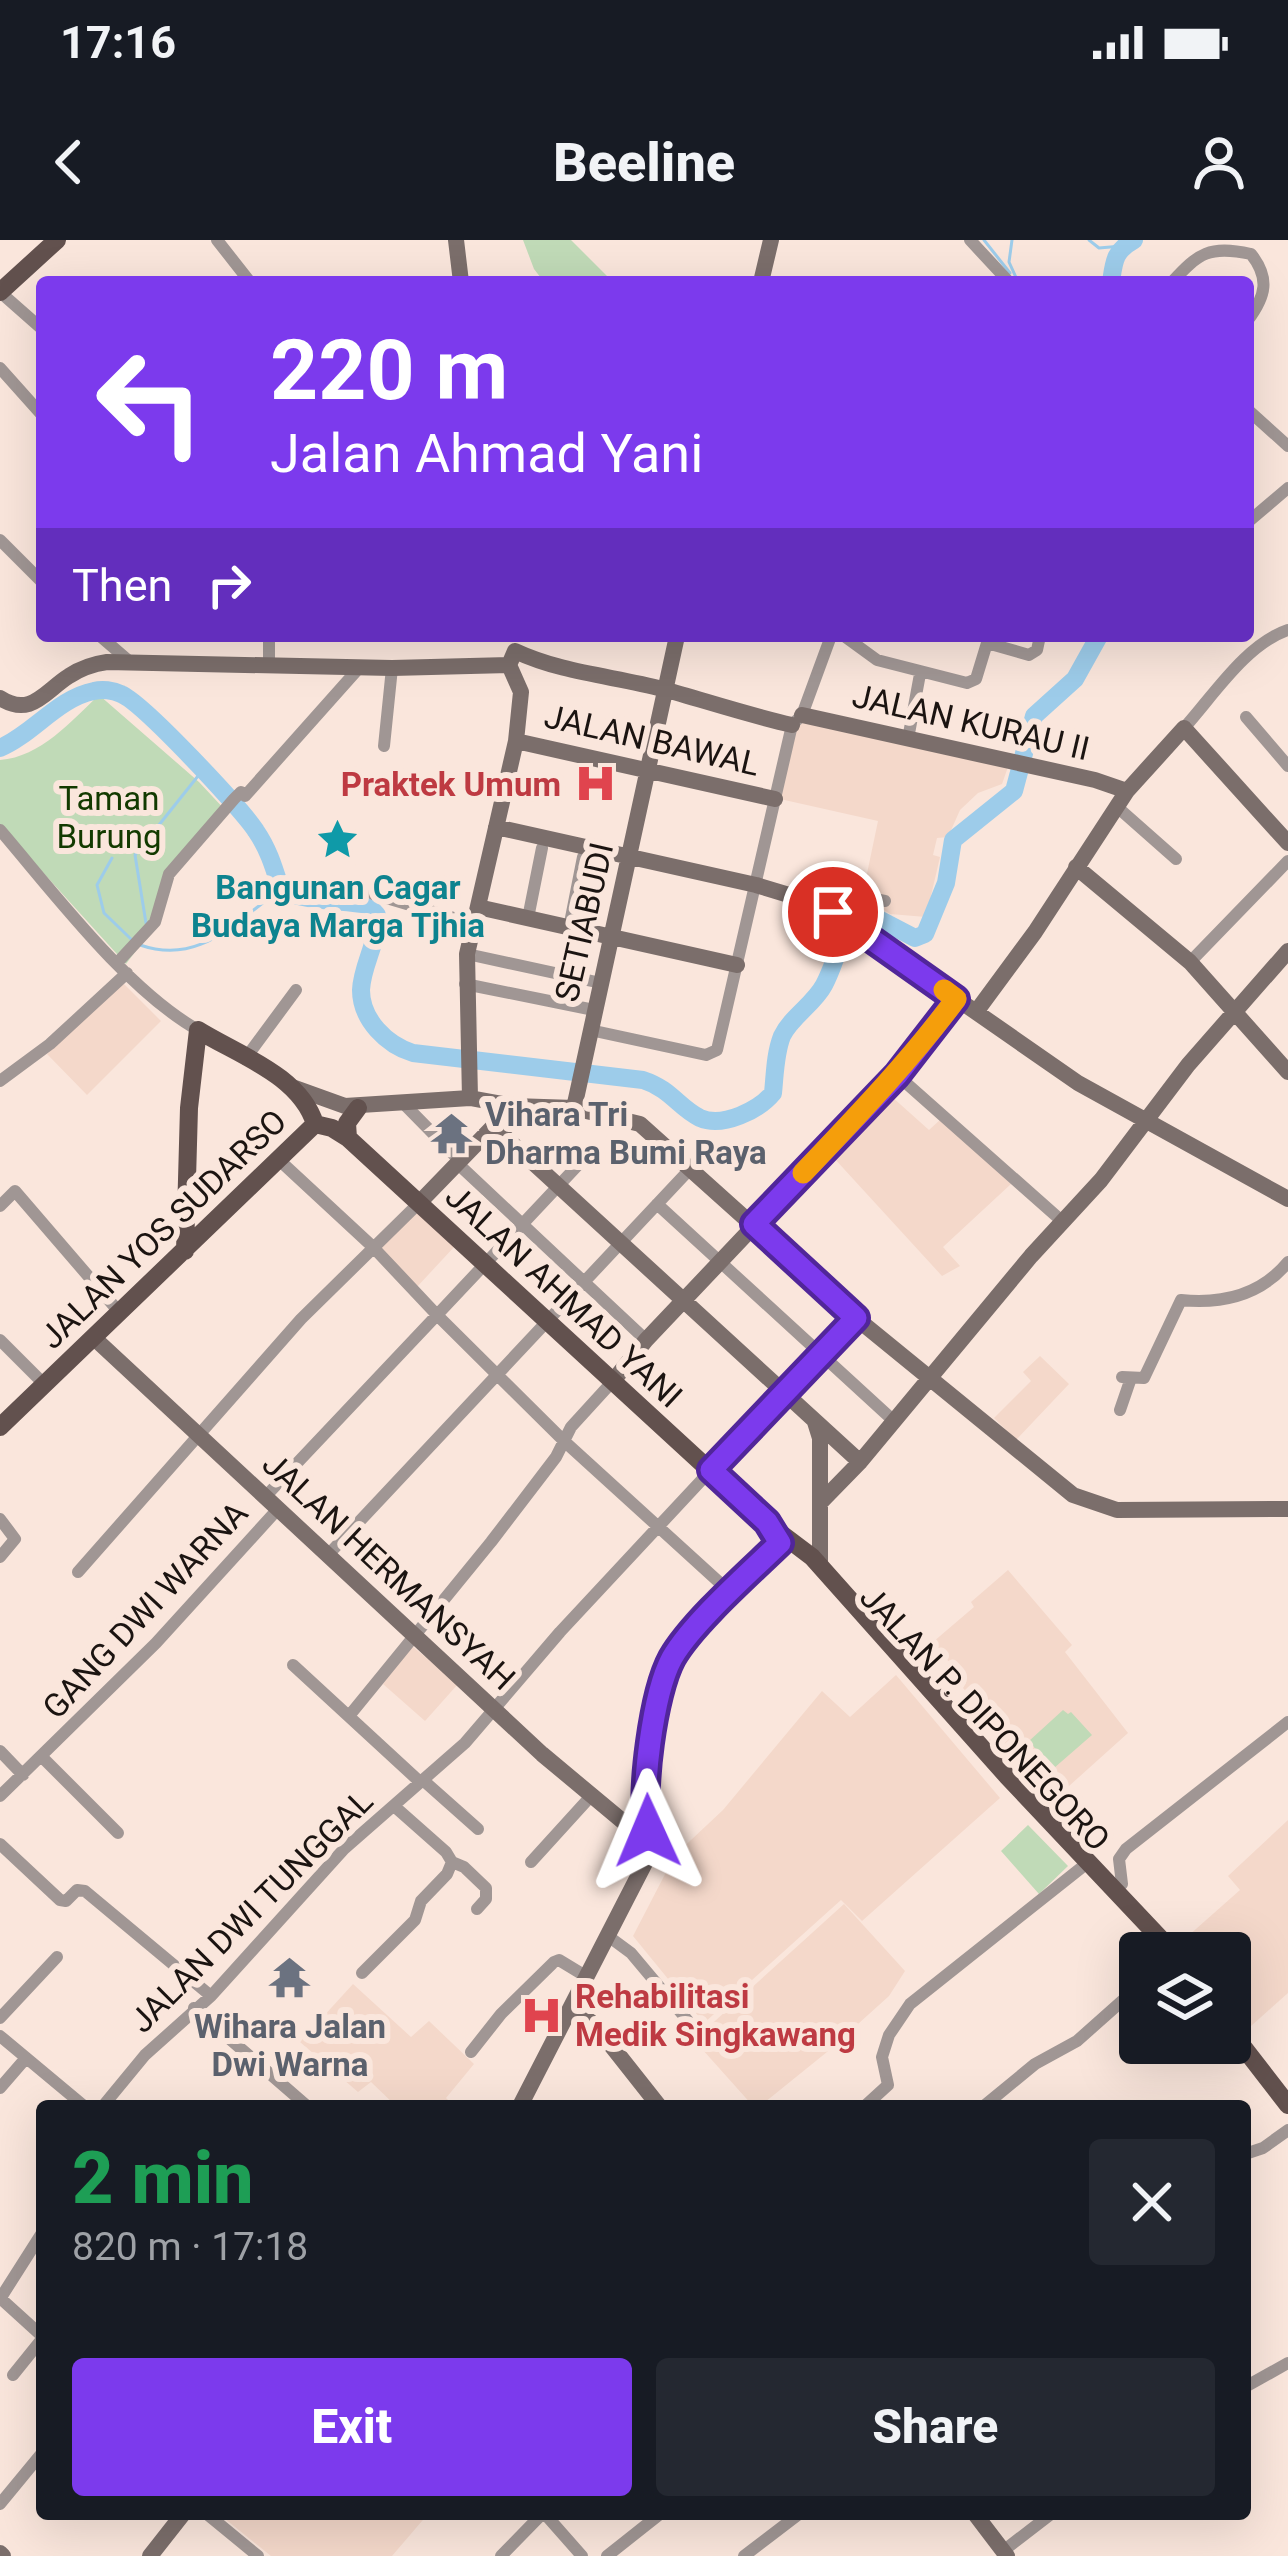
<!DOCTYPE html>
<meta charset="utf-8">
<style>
:root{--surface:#171b24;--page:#242831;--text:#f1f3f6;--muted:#9ea1a6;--accent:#7c3aed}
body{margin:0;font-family:Roboto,sans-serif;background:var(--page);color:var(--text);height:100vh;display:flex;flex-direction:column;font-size:45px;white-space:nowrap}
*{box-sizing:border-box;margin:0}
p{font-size:39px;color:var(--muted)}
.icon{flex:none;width:66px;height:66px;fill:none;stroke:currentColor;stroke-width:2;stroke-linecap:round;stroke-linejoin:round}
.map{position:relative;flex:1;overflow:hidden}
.panel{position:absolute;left:36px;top:1860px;width:1215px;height:420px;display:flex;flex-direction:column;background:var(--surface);border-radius:12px;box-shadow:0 12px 48px #0002}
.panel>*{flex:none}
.top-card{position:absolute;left:36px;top:36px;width:1218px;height:366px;border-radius:12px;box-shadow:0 12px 48px #0002;background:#7c3aed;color:#fff;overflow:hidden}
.tools{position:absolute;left:1119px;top:1692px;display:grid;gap:24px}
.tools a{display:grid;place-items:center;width:132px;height:132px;border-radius:12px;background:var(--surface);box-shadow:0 12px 48px #0002;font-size:60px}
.pin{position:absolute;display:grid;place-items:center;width:102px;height:102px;color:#fff;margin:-51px;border:6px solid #fff;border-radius:50%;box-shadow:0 3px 12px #0007}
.me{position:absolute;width:132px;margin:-66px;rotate:359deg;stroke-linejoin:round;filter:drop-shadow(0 0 9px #0008)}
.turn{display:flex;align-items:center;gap:42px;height:252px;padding:0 36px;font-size:54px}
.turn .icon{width:156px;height:156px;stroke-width:2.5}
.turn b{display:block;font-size:84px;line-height:102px}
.then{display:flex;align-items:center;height:114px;padding:0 36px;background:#0003;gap:24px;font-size:45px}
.round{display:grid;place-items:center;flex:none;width:126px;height:126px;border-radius:12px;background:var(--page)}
.headline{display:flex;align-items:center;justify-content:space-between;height:204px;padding:0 36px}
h1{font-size:72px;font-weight:800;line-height:90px;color:#1e9e55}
.button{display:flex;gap:24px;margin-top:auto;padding:24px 36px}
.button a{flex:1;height:138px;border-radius:12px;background:var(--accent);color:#fff;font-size:48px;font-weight:800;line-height:138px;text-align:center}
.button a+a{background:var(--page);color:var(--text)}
.status{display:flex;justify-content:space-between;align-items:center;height:84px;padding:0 60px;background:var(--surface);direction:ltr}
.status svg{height:33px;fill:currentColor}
header{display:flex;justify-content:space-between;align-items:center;height:156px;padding:0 36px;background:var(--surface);font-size:54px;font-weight:800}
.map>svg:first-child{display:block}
.built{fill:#f4d8ca}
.green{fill:#c0dab7}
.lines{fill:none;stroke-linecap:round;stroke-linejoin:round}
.stream{stroke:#9dccea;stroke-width:3}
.river{stroke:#9dccea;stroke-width:18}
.street{stroke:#a09694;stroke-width:12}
.secondary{stroke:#7b6e6b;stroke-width:16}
.primary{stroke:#62514e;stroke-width:18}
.route-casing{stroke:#51269a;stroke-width:30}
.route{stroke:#7c3aed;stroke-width:21}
.slow{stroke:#f59e0b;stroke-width:21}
.labels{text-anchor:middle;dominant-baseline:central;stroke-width:12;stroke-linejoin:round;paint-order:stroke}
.street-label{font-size:33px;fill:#1b1411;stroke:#fae6dc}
.health-label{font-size:33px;font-weight:bold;fill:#be3a42;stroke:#fae6dc;text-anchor:end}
.park-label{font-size:33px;fill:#123a00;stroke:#fae6dc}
.culture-label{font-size:33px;font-weight:bold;fill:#0d838f;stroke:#fae6dc}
.worship-label{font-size:33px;font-weight:bold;fill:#5b616d;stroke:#fae6dc;text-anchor:start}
</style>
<div class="status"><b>17:16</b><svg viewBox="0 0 49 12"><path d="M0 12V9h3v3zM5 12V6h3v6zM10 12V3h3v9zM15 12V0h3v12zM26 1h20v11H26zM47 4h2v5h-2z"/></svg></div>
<header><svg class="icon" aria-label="back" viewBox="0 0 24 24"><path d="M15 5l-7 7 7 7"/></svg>Beeline<svg class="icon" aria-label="person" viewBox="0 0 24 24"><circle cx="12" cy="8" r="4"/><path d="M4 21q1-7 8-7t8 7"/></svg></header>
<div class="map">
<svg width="1288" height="2316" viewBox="0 0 1288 2316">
<rect width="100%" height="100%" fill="#fae6dc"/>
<path class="built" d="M 799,479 L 1009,524 L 1002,544 L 978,553 L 960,570 L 948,597 L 937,598 L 933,615 L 940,617 L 926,677 L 890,674 L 875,663 L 877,650 L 864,648 L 878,581 L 780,559 Z
M 121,741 L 161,781 L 87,855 L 47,814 Z
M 891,856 L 929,890 L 941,879 L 1011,944 L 943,1007 L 960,1026 L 942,1036 L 833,917 Z
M 415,969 L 455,1006 L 416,1048 L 377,1010 Z
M 1040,1116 L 1069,1144 L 1016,1200 L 994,1178 L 1031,1141 L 1023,1132 Z
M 1008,1330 L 1072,1405 L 1065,1412 L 1128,1493 L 1049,1564 L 989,1500 L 1000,1491 L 963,1448 L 966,1443 L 933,1402 L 974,1367 L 971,1362 Z
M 412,1406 L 458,1444 L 425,1481 L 383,1444 Z
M 896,1435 L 1000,1558 L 862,1681 L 841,1660 L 704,1783 L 633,1696 L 675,1615 L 723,1570 L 822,1451 L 850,1477 Z
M 1288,1580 L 1288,1753 L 1251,1786 L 1230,1762 L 1230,1713 L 1187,1713 L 1179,1704 L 1240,1650 L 1228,1636 Z
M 844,1664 L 905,1731 L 889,1756 L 827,1812 L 760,1866 L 753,1866 L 694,1800 Z
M 353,1744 L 411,1797 L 429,1781 L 474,1824 L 446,1858 L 454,1866 L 396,1866 L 371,1842 L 358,1852 L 300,1802 Z
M 219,2274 L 428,2274 L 392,2316 L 271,2316 Z"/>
<path class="green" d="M 523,0 L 571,0 L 613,42 L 544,42 L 534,29 Z
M 99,455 L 199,542 L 227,572 L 167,641 L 153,688 L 126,724 L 0,585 L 0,520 C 41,517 71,481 99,455 Z
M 1063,1470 L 1068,1474 L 1071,1472 L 1092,1495 L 1046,1535 L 1032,1519 L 1038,1512 L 1029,1501 Z
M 1028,1585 L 1068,1626 L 1039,1654 L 1001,1611 Z"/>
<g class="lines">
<path class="stream" d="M 984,0 L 1010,33
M 1012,0 L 1009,22 L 1018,42
M 1089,0 L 1099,8 L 1122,6
M 112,618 L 97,645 L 104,673 L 132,700
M 146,683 L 135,615 L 202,531
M 140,705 C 201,726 234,681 281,650"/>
<path class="river" d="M 1111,42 C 1114,22 1114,11 1134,0
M 0,508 C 33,494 58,458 94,451 C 102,449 113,450 121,454 C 143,463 241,568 256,591 C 269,610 274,628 281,650 C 307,662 339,660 368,665 L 377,675 C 379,702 362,724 361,750 C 361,780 387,805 413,813 L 643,840 C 671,849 679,868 700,878 C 723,888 759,870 773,853 C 775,834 775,814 782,796 C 791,777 814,764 824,745 C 839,717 838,691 867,673 L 915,698 L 925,694 L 946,643 L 953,600 L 1014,551 L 1034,476 L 1075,439 L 1099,396"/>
<path class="street" d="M 217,0 L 250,42
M 970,0 L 1009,42
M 1172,42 C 1199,13 1209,5 1251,14
M 0,52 L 42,89
M 1248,80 C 1266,56 1270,38 1251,14
M 0,128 L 42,175
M 1248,170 L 1288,206
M 1248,282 L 1288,248
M 0,300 L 42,342
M 100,396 L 129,421
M 269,396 L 269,426
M 844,396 L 877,420 L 967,443 L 976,439 L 987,403 L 1029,415 L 1037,410 L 1040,396
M 1246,477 L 1288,526
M 1184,488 C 1213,456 1246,404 1288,390
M 908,499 L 920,434
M 384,506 L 392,428
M 1116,566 L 1176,619
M 0,590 C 54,653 127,750 198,790
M 373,654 L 474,684
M 823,665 L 863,657 L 885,661
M 528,678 L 542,608
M 569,688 L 583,617
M 467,714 L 601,743
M 118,722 L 155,682 L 169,634 L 234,559 L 241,552 L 245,556 L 359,428
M 1190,722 L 1288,621
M 465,744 L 594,770
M 590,790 L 706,815 L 717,810 L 792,485 L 802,475 L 831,396
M 245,819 L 296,750
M 897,835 L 1063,982
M 0,841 L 50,804 L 127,733
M 405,865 L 459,920
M 278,919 L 373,1007 L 437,1075 L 594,908
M 457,923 L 646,1100
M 657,964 L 895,1182
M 0,966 L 15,951 L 120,1073
M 0,1100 L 45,1145
M 1122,1137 L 1144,1138 L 1181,1060 C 1222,1064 1261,1055 1288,1022
M 1120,1170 L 1131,1138
M 265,1257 L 437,1075 L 564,1201 L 731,1353
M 0,1279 L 15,1299 L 0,1317
M 327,1316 L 691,928
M 78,1332 L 301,1079 L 419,963
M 293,1425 L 420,1542
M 349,1476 L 491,1302 L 556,1217 L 571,1187 L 613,1141
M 0,1511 L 23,1535
M 42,1517 L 118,1593
M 424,1541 L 478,1589
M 0,1556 L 156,1403 L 277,1270
M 0,1604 L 60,1660 L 66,1661 L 77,1650 L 85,1651 L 211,1756
M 452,1622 L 464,1627 L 486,1648 L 486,1659 L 477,1669
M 531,1622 L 591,1556
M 1122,1644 L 1119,1619 L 1126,1609 L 1288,1482
M 608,1696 L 631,1713 L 699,1794
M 362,1733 L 415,1680 L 421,1661 L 447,1634 L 452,1622 L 446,1612 L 394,1566
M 194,1768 L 307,1866
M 0,1778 L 57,1717
M 0,1796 L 84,1866
M 471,1812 L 501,1774 L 554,1722 L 559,1720 L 587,1737
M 0,1848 L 26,1818
M 103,1866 L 145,1815 L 211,1756 L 344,1609 L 465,1503 L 560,1392 L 711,1230
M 865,1866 L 888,1845 L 882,1817 L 889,1795 L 910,1764 L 1081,1628
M 984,1866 L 1035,1824 L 1077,1801 L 1140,1745
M 1245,1914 L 1263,1908 L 1288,1890
M 0,2058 L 42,2096
M 0,2059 L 42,1993
M 13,2135 L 42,2099
M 1245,2147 L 1288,2123
M 0,2264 L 42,2213
M 207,2274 L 258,2316
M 545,2274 L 582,2316
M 1003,2311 L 1051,2274
M 501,2316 L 542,2274
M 607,2316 L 660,2274
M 744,2316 L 799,2274"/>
<path class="secondary" d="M 456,0 L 461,42
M 761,42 L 771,0
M 515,411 C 562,433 613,436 663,449 C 706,461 748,475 792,485
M 0,458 C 31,478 45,451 69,436 C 81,428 93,424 107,422 L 392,428 L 509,425 L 515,411
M 802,475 L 1095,540 L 1127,551
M 516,501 L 775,559
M 496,587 L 756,645 L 822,665 L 1078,843 L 1288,959
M 1076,627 L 1190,722 L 1288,832
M 478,667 L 737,725
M 976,772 L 1035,692 L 1127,551 L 1184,488 L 1288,603
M 295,848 L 345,866 L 470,858 L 513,866 L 574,868 L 640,884 L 856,1078 L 1073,1255 L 1117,1270 L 1288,1269
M 470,858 L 467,714 L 516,501 L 521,452 L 509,425
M 574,868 L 677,396
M 493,886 L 860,1222
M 419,963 L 513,866
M 93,1097 L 542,1514 L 650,1604
M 613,1141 L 646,1100 L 897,835 L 957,759
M 815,1182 L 820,1198 L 820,1327
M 711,1230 L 856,1078
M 820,1263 L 860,1222 L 1031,1016 L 1101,940 L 1188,825 L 1288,711
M 573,1769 L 595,1785 L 659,1866
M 520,1866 L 647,1619 L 650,1604 L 644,1551 L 669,1424 L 683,1403 L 780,1303
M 975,2274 L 1007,2316
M 0,2313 L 3,2316
M 150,2316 L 183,2274"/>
<path class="primary" d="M 0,52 L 57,0
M 315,884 L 332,888 L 348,898 L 767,1283 L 812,1317 L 1007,1536 L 1174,1713
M 348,898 L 347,883 L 358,868
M 185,1011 L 189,868 L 198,790 C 238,815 300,835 315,884
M 0,1187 L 315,884
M 1230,1790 L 1288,1865"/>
</g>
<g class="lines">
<defs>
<path id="route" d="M 648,1591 C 640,1553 653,1453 672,1418 C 692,1383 750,1332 780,1303 L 767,1282 L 711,1230 L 856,1078 L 754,984 L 897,835 L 956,759 L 833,672"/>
</defs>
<use href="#route" class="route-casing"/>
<use href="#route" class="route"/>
<path class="slow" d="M 803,933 C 857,876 909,822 956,759 L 944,750"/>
</g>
<defs>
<symbol id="hospital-bare" viewBox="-9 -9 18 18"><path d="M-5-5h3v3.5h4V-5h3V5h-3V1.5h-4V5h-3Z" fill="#e0444e" stroke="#fae6dc" stroke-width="2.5" paint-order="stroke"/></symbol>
<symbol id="sight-bare" viewBox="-9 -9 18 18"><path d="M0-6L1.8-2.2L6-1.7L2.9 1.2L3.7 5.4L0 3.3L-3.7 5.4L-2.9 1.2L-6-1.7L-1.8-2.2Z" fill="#0f9aa8" stroke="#fae6dc" stroke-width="2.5" paint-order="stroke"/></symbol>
<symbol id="temple-bare" viewBox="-9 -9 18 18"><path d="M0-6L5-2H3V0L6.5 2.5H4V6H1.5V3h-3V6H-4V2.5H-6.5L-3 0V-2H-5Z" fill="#6b7280" stroke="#fae6dc" stroke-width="2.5" paint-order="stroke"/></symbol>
</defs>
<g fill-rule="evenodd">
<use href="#hospital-bare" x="566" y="514" width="59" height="59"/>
<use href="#sight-bare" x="308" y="570" width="59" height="59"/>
<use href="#temple-bare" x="422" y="864" width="59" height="59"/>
<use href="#temple-bare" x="260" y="1708" width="59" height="59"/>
<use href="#hospital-bare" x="512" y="1746" width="59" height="59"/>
</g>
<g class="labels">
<g class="street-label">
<text transform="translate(971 482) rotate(13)">JALAN KURAU II</text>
<text transform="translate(652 500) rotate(13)">JALAN BAWAL</text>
<text transform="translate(584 682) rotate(-77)">SETIABUDI</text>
<text transform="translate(163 989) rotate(-44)">JALAN YOS SUDARSO</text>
<text transform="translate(564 1056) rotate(43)">JALAN AHMAD YANI</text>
<text transform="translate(389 1331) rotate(43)">JALAN HERMANSYAH</text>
<text transform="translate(145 1370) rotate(-47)">GANG DWI WARNA</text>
<text transform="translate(985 1478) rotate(47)">JALAN P. DIPONEGORO</text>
<text transform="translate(251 1671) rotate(-45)">JALAN DWI TUNGGAL</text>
</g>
<g class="health-label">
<text x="561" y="544">Praktek Umum</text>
<text x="575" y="1756" text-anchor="start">Rehabilitasi<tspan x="575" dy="38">Medik Singkawang</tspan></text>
</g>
<g class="park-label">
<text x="109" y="558">Taman<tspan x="109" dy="38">Burung</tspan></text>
</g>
<g class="culture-label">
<text x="338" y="647">Bangunan Cagar<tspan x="338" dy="38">Budaya Marga Tjhia</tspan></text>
</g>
<g class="worship-label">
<text x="485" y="874">Vihara Tri<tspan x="485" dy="38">Dharma Bumi Raya</tspan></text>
<text x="290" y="1786" text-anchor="middle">Wihara Jalan<tspan x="290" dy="38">Dwi Warna</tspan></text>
</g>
</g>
</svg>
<div class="tools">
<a><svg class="icon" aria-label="layers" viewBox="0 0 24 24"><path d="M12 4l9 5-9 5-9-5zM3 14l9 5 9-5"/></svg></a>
</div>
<div class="pin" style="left:833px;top:672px;background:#d93025"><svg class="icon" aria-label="arrive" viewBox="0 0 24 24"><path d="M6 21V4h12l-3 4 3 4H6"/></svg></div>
<svg class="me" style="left:648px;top:1591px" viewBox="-20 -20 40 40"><path d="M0-17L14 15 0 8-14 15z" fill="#7c3aed" stroke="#fff" stroke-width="4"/></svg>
<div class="top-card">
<div class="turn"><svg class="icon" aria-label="left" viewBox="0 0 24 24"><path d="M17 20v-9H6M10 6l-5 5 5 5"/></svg><div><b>220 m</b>Jalan Ahmad Yani</div></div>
<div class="then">Then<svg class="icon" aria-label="right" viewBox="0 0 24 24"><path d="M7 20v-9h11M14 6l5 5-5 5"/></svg></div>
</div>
<section class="panel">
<div class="headline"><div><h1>2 min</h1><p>820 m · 17:18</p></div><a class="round"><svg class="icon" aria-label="close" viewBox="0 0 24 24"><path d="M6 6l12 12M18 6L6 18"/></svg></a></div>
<div class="button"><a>Exit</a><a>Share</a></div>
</section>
</div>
